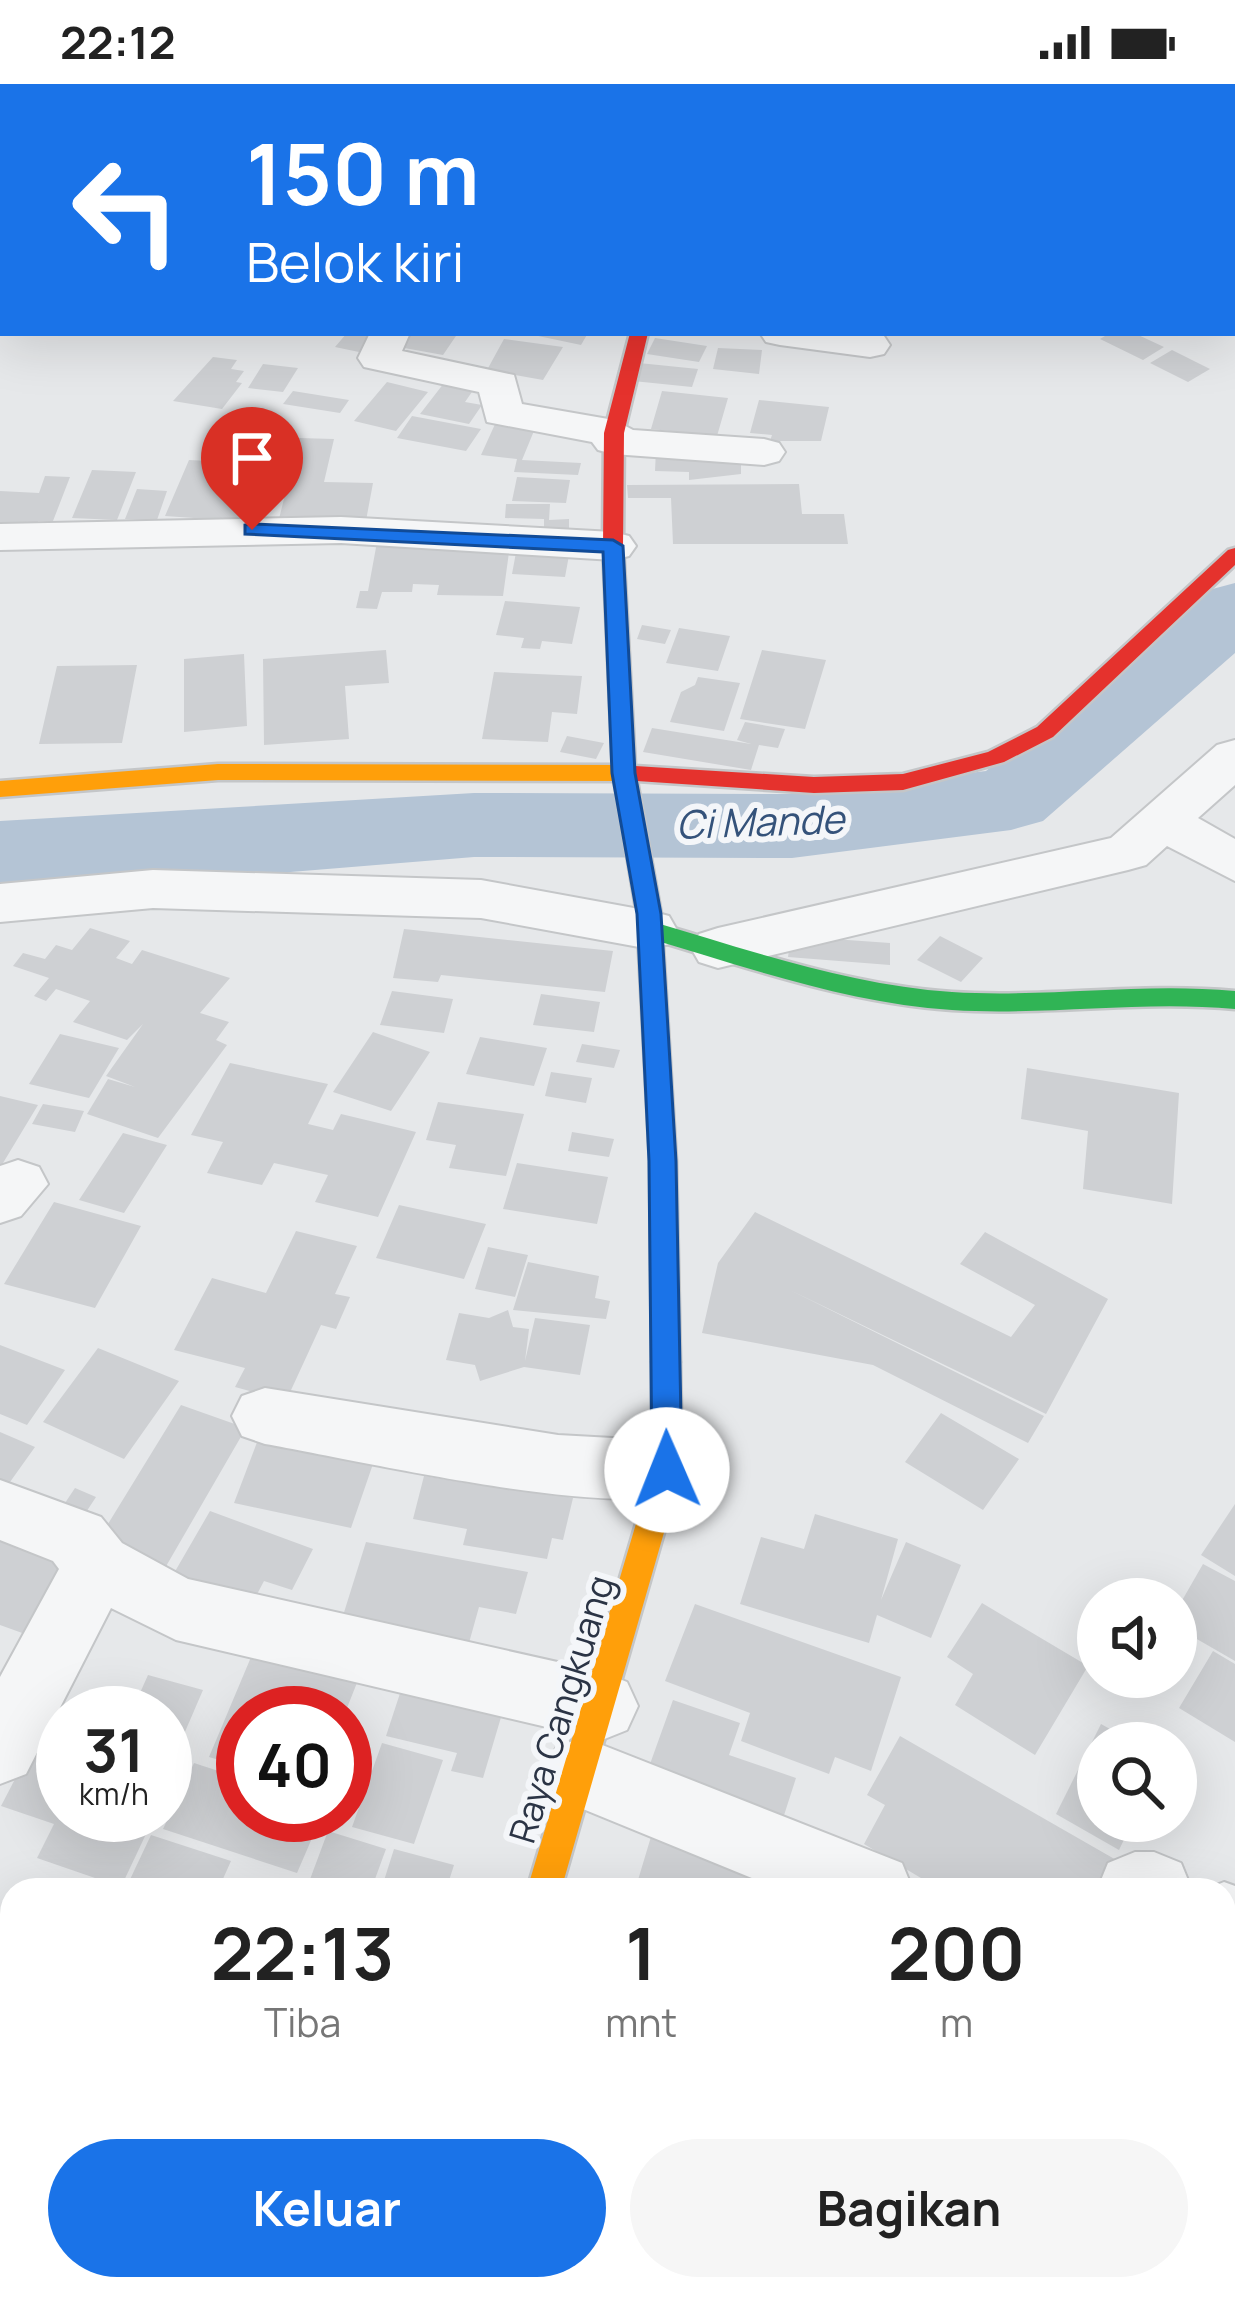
<!DOCTYPE html>
<html lang="id">
<style>
:root{--surface:#fff;--page:#f6f6f6;--text:#222;--muted:#767676;--accent:#1a73e8}
body{margin:0;font-family:Manrope,sans-serif;background:var(--page);color:var(--text);height:100vh;display:flex;flex-direction:column;font-size:45px;white-space:nowrap}
*{box-sizing:border-box;margin:0}
p{font-size:39px;color:var(--muted)}
.icon{flex:none;width:66px;height:66px;fill:none;stroke:currentColor;stroke-width:2;stroke-linecap:round;stroke-linejoin:round}
.map{position:relative;flex:1;overflow:hidden}
.sheet{position:absolute;left:0px;top:1794px;width:1236px;height:423px;display:flex;flex-direction:column;background:var(--surface);border-radius:36px 36px 0 0;box-shadow:0 12px 48px #0002}
.sheet>*{flex:none}
.banner{position:absolute;left:0px;top:0px;width:1236px;height:252px;box-shadow:0 12px 48px #0002;background:#1a73e8;color:#fff;overflow:hidden}
.fabs{position:absolute;left:1077px;top:1494px;display:grid;gap:24px}
.fabs a{display:grid;place-items:center;width:120px;height:120px;border-radius:50%;background:var(--surface);box-shadow:0 12px 48px #0002;font-size:60px}
.speed{position:absolute;left:36px;top:1602px;display:flex;gap:24px;font-size:60px;font-weight:700;text-align:center}
.speed>*{display:grid;place-content:center;width:156px;height:156px;border-radius:50%;background:var(--surface);box-shadow:0 12px 48px #0002;line-height:1}
.speed small{font-size:30px;font-weight:400}
.speed .limit{border:18px solid #d22;background:#fff;color:#111}
.pin{position:absolute;display:grid;place-items:center;width:102px;height:102px;color:#fff;margin:-123px -51px;border-radius:50% 50% 50% 0;rotate:-45deg;box-shadow:0 0 12px #0007}
.pin .icon{rotate:45deg}
.me{position:absolute;width:132px;margin:-66px;rotate:359deg;stroke-linejoin:round;filter:drop-shadow(0 0 9px #0008)}
.turn{display:flex;align-items:center;gap:42px;height:252px;padding:0 48px;font-size:54px}
.turn .icon{width:156px;height:156px;stroke-width:2.5}
.turn b{display:block;font-size:84px;line-height:102px}
.eta{display:flex;justify-content:space-evenly;align-items:center;height:204px;text-align:center}
.eta b{font-size:72px;font-weight:700;line-height:84px}
.button{display:flex;gap:24px;margin-top:auto;padding:24px 48px}
.button a{flex:1;height:138px;border-radius:72px;background:var(--accent);color:#fff;font-size:48px;font-weight:700;line-height:138px;text-align:center}
.button a+a{background:var(--page);color:var(--text)}
.status{display:flex;justify-content:space-between;align-items:center;height:84px;padding:0 60px;background:var(--surface);direction:ltr}
.status svg{height:33px;fill:currentColor}
.map>svg:first-child{display:block}
.lines{fill:none;stroke-linecap:round;stroke-linejoin:round}
.river{fill:#b4c4d5;fill-rule:evenodd}
.building{fill:#ced0d3}
.street-casing{stroke:#c4c6c8;stroke-width:4}
.fast-casing{stroke:#c4c6c8;stroke-width:5}
.slow-casing{stroke:#c4c6c8;stroke-width:5}
.jam-casing{stroke:#c4c6c8;stroke-width:5}
.street{fill:#f5f6f7;fill-rule:evenodd}
.fast{fill:#30b455;fill-rule:evenodd}
.slow{fill:#ff9f0a;fill-rule:evenodd}
.jam{fill:#e5322d;fill-rule:evenodd}
.route{fill:#1a73e8;stroke:#114b97;stroke-width:3}
.labels{text-anchor:middle;dominant-baseline:central;stroke-width:12;stroke-linejoin:round;paint-order:stroke}
.street-label{font-size:36px;fill:#2b3445;stroke:#f4f6f9}
.water-label{font-size:39px;font-style:italic;fill:#34527a;stroke:#f4f6f9}
</style>
<div class="status"><b>22:12</b><svg viewBox="0 0 49 12"><path d="M0 12V9h3v3zM5 12V6h3v6zM10 12V3h3v9zM15 12V0h3v12zM26 1h20v11H26zM47 4h2v5h-2z"/></svg></div>
<div class="map">
<svg width="1235" height="2216" viewBox="0 0 1235 2216">
<rect width="100%" height="100%" fill="#e6e8ea"/>
<g class="lines">
<path class="river" d="M 1235,499 L 1235,569 L 1043,737 L 1011,746 L 792,774 L 474,773 L 266,790 L 165,789 L 0,803 L 0,737 L 474,709 L 792,710 L 986,687 L 1205,507 Z"/>
</g>
<path class="building" d="M 347,249 L 374,249 L 359,268 L 335,263 Z
M 397,249 L 458,249 L 443,271 L 388,261 Z
M 524,249 L 588,249 L 581,261 Z
M 1110,249 L 1134,249 L 1164,263 L 1143,276 L 1100,255 Z
M 655,254 L 707,262 L 699,278 L 647,270 Z
M 504,255 L 563,263 L 543,296 L 487,286 Z
M 718,264 L 762,266 L 759,290 L 713,285 Z
M 1172,266 L 1210,285 L 1188,298 L 1150,279 Z
M 213,273 L 237,276 L 231,285 L 244,287 L 236,298 L 242,299 L 222,325 L 173,317 Z
M 639,279 L 698,285 L 692,303 L 633,297 Z
M 263,280 L 298,284 L 283,308 L 248,304 Z
M 387,298 L 428,308 L 396,347 L 354,337 Z
M 444,299 L 474,305 L 465,318 L 482,321 L 469,340 L 420,330 Z
M 293,307 L 349,316 L 340,329 L 283,320 Z
M 662,307 L 728,314 L 717,352 L 651,345 Z
M 759,316 L 829,323 L 821,357 L 770,357 L 772,351 L 750,349 Z
M 412,332 L 481,345 L 466,367 L 397,354 Z
M 496,338 L 536,342 L 522,376 L 581,379 L 578,391 L 514,388 L 517,375 L 481,371 Z
M 299,354 L 334,355 L 324,398 L 373,399 L 365,442 L 278,439 Z
M 656,366 L 741,368 L 741,390 L 689,396 L 689,388 L 655,387 Z
M 189,376 L 245,379 L 239,392 L 254,392 L 237,437 L 165,432 Z
M 92,386 L 136,388 L 117,436 L 72,434 Z
M 45,392 L 70,393 L 53,437 L 38,437 L 34,450 L 0,449 L 0,407 L 39,409 Z
M 517,393 L 570,396 L 566,419 L 512,417 Z
M 799,400 L 802,430 L 844,430 L 848,460 L 673,460 L 671,414 L 628,414 L 627,401 Z
M 137,405 L 167,407 L 157,436 L 125,435 Z
M 506,420 L 550,420 L 549,436 L 569,435 L 569,451 L 544,451 L 544,435 L 505,434 Z
M 377,458 L 510,461 L 503,512 L 437,511 L 439,501 L 413,500 L 412,508 L 382,508 L 377,525 L 356,524 L 360,507 L 368,507 Z
M 517,463 L 570,466 L 565,493 L 512,490 Z
M 505,517 L 580,523 L 572,560 L 542,557 L 540,565 L 521,564 L 524,554 L 496,551 Z
M 642,541 L 671,546 L 665,560 L 637,555 Z
M 679,544 L 730,552 L 718,587 L 666,579 Z
M 386,566 L 389,599 L 345,602 L 349,655 L 264,661 L 263,575 Z
M 762,566 L 826,576 L 805,645 L 740,635 Z
M 244,570 L 247,642 L 184,648 L 184,575 Z
M 137,581 L 122,659 L 39,660 L 57,582 Z
M 494,588 L 582,592 L 577,630 L 552,628 L 548,658 L 482,655 Z
M 698,593 L 740,599 L 724,647 L 670,638 L 681,608 L 695,601 Z
M 745,638 L 785,645 L 778,664 L 759,661 L 751,686 L 643,668 L 652,644 L 751,660 L 737,656 Z
M 567,652 L 604,659 L 596,675 L 560,668 Z
M 90,844 L 130,857 L 116,874 L 132,880 L 142,866 L 230,894 L 200,929 L 229,938 L 216,956 L 227,961 L 158,1054 L 87,1030 L 108,995 L 135,1003 L 106,992 L 143,940 L 127,956 L 73,938 L 90,917 L 56,905 L 46,917 L 34,912 L 49,894 L 13,882 L 23,869 L 45,875 L 56,861 L 72,866 Z
M 404,845 L 613,867 L 605,908 L 441,891 L 438,898 L 393,894 Z
M 791,852 L 890,859 L 890,881 L 788,873 Z
M 940,852 L 983,874 L 961,898 L 917,876 Z
M 392,907 L 453,915 L 444,949 L 380,941 Z
M 541,910 L 600,918 L 594,948 L 533,941 Z
M 373,948 L 430,968 L 391,1027 L 333,1008 Z
M 60,950 L 119,964 L 89,1014 L 29,1000 Z
M 480,953 L 547,964 L 534,1002 L 466,990 Z
M 582,960 L 620,966 L 614,984 L 576,978 Z
M 230,979 L 328,1000 L 308,1040 L 333,1046 L 341,1030 L 416,1048 L 378,1133 L 315,1118 L 328,1091 L 274,1079 L 262,1101 L 207,1089 L 223,1058 L 191,1051 Z
M 1027,984 L 1179,1009 L 1172,1120 L 1083,1105 L 1088,1047 L 1021,1035 Z
M 551,988 L 592,994 L 586,1019 L 545,1012 Z
M 0,1012 L 38,1021 L 0,1084 Z
M 438,1018 L 524,1030 L 506,1092 L 449,1084 L 456,1061 L 426,1056 Z
M 43,1020 L 84,1027 L 75,1048 L 32,1040 Z
M 572,1048 L 614,1055 L 609,1073 L 568,1067 Z
M 123,1049 L 167,1061 L 124,1129 L 79,1116 Z
M 517,1079 L 608,1093 L 597,1140 L 503,1125 Z
M 54,1118 L 141,1142 L 95,1224 L 4,1200 Z
M 399,1121 L 486,1140 L 464,1195 L 376,1174 Z
M 755,1128 L 1011,1253 L 1035,1221 L 960,1180 L 985,1148 L 1108,1215 L 1046,1330 L 790,1206 L 1044,1332 L 1028,1359 L 873,1281 L 702,1249 L 718,1179 Z
M 296,1147 L 357,1162 L 335,1210 L 350,1213 L 336,1245 L 321,1241 L 286,1317 L 235,1303 L 245,1284 L 174,1266 L 212,1194 L 266,1209 Z
M 488,1163 L 528,1171 L 515,1213 L 475,1205 Z
M 528,1178 L 599,1192 L 595,1214 L 610,1217 L 606,1235 L 513,1226 Z
M 508,1226 L 513,1243 L 529,1245 L 525,1277 L 535,1234 L 590,1241 L 580,1291 L 524,1283 L 480,1297 L 475,1281 L 446,1276 L 459,1229 L 489,1234 Z
M 0,1261 L 65,1286 L 27,1341 L 0,1330 Z
M 98,1264 L 179,1297 L 124,1375 L 43,1338 Z
M 181,1321 L 246,1344 L 161,1491 L 92,1466 Z
M 941,1329 L 1019,1375 L 983,1426 L 905,1378 Z
M 0,1348 L 35,1363 L 0,1412 Z
M 259,1353 L 374,1377 L 351,1444 L 234,1419 Z
M 485,1375 L 557,1387 L 552,1410 L 573,1414 L 563,1456 L 552,1454 L 547,1475 L 463,1461 L 467,1445 L 413,1435 L 424,1392 L 478,1401 Z
M 75,1404 L 96,1413 L 77,1442 L 55,1434 Z
M 1235,1420 L 1235,1492 L 1201,1471 Z
M 210,1427 L 313,1465 L 292,1506 L 264,1497 L 245,1533 L 166,1503 Z
M 815,1430 L 898,1455 L 881,1516 L 906,1458 L 961,1481 L 931,1554 L 877,1531 L 869,1559 L 740,1520 L 761,1453 L 804,1465 Z
M 0,1438 L 76,1464 L 25,1550 L 0,1541 Z
M 366,1458 L 528,1488 L 516,1530 L 479,1523 L 462,1584 L 341,1538 Z
M 1203,1480 L 1235,1497 L 1235,1577 L 1176,1543 L 1176,1527 Z
M 982,1519 L 1088,1582 L 1035,1671 L 955,1621 L 973,1590 L 947,1573 Z
M 695,1520 L 901,1593 L 871,1687 L 835,1673 L 829,1690 L 741,1657 L 750,1629 L 665,1597 Z
M 262,1547 L 366,1576 L 345,1629 L 287,1618 L 283,1629 L 243,1629 L 243,1683 L 209,1673 Z
M 1213,1567 L 1235,1580 L 1235,1658 L 1179,1624 Z
M 407,1588 L 507,1613 L 483,1694 L 451,1687 L 457,1669 L 386,1652 Z
M 148,1591 L 203,1606 L 178,1664 L 165,1660 L 165,1629 L 131,1629 Z
M 673,1616 L 740,1639 L 729,1671 L 796,1694 L 777,1753 L 641,1705 Z
M 1101,1640 L 1135,1659 L 1098,1659 L 1098,1737 L 1133,1737 L 1119,1766 L 1056,1730 Z
M 345,1644 L 366,1649 L 346,1706 L 345,1706 Z
M 39,1649 L 63,1657 L 63,1731 L 155,1731 L 121,1803 L 37,1774 L 54,1740 L 1,1722 Z
M 900,1652 L 1118,1777 L 1105,1806 L 941,1806 L 864,1760 L 885,1721 L 867,1711 Z
M 382,1659 L 443,1676 L 414,1760 L 352,1743 Z
M 194,1679 L 243,1695 L 243,1731 L 322,1731 L 297,1789 L 163,1745 Z
M 656,1736 L 831,1806 L 635,1806 Z
M 328,1747 L 386,1765 L 371,1806 L 306,1806 Z
M 151,1751 L 231,1777 L 218,1806 L 125,1806 Z
M 394,1765 L 454,1781 L 446,1806 L 381,1806 Z
M 1235,1856 L 1235,1974 L 1224,1968 L 1224,1857 Z
M 12,1861 L 12,1955 L 0,1949 L 0,1880 Z
M 1233,1995 L 1235,1995 L 1235,2103 L 1224,2098 L 1224,2034 Z
M 12,2033 L 12,2140 L 0,2136 L 0,2062 Z
M 0,2189 L 12,2193 L 12,2205 L 42,2205 L 37,2216 L 0,2216 Z
M 146,2205 L 266,2205 L 274,2216 L 143,2216 Z
M 1019,2205 L 1145,2205 L 1142,2216 L 1039,2216 Z"/>
<g class="lines">
<defs>
<path id="street" d="M 493,0 L 538,0 L 540,3 L 495,3 Z
M 656,0 L 701,0 L 703,3 L 658,3 Z
M 1210,0 L 1235,0 L 1235,11 L 1233,3 Z
M 3,32 L 3,54 L 0,55 L 0,33 Z
M 370,249 L 410,249 L 402,267 L 514,291 L 522,320 L 614,336 L 633,346 L 764,355 L 779,359 L 785,368 L 779,377 L 764,381 L 613,370 L 598,366 L 592,358 L 487,338 L 479,308 L 364,283 L 358,274 Z
M 760,249 L 871,249 L 884,252 L 890,261 L 884,270 L 870,273 L 780,261 L 766,258 Z
M 341,433 L 613,448 L 629,452 L 636,462 L 629,472 L 613,476 L 341,459 L 0,466 L 0,440 Z
M 1235,656 L 1235,701 L 1198,734 L 1235,755 L 1235,797 L 1167,762 L 1146,781 L 1128,786 L 718,884 L 699,878 L 691,864 L 699,850 L 718,844 L 1111,754 L 1217,661 Z
M 153,786 L 481,796 L 650,827 L 669,832 L 677,846 L 669,860 L 650,865 L 481,834 L 153,824 L 0,838 L 0,800 Z
M 18,1076 L 39,1083 L 48,1100 L 21,1132 L 0,1139 L 0,1082 Z
M 265,1304 L 558,1351 L 667,1357 L 690,1365 L 700,1386 L 690,1407 C 612,1436 358,1376 265,1360 L 242,1352 L 232,1332 L 242,1312 Z
M 0,1396 L 101,1433 L 122,1459 L 188,1495 L 602,1588 L 627,1598 L 638,1622 L 627,1646 L 602,1656 L 176,1556 L 111,1524 L 26,1690 L 0,1700 L 0,1593 L 59,1485 L 53,1477 L 0,1456 Z
M 582,1653 L 902,1779 L 913,1806 L 781,1806 L 556,1714 L 545,1689 L 556,1664 Z
M 1135,1768 L 1154,1768 L 1181,1779 L 1192,1806 L 1097,1806 L 1108,1779 Z
M 1224,1798 L 1235,1802 L 1235,1879 L 1224,1875 L 1224,1806 L 1204,1806 Z
M 939,2205 L 1031,2205 L 1026,2216 L 934,2216 Z"/>
<path id="fast" d="M 650,837 C 749,866 848,901 952,908 C 1047,914 1140,898 1235,907 L 1235,925 C 1140,916 1047,932 952,926 C 845,919 743,882 641,852 L 638,846 L 641,840 Z"/>
<path id="slow" d="M 218,680 L 630,681 L 641,689 L 630,697 L 218,696 L 0,713 L 0,697 Z
M 666,1266 L 676,1269 L 680,1278 L 682,1386 L 561,1806 L 527,1806 L 652,1386 L 652,1278 L 656,1269 Z"/>
<path id="jam" d="M 845,0 L 861,0 L 843,3 Z
M 630,249 L 648,249 L 624,349 L 623,462 L 635,682 L 814,693 L 903,690 L 988,668 L 1037,643 L 1228,466 L 1235,464 L 1235,481 L 1053,653 L 1004,678 L 903,706 L 814,709 L 637,697 L 661,830 L 676,1077 L 680,1278 L 676,1287 L 666,1290 L 656,1287 L 652,1278 L 650,1077 L 637,830 L 613,689 L 603,462 L 604,349 Z
M 377,2205 L 415,2205 L 411,2216 L 373,2216 Z"/>
</defs>
<use href="#street" class="street-casing"/>
<use href="#fast" class="fast-casing"/>
<use href="#slow" class="slow-casing"/>
<use href="#jam" class="jam-casing"/>
<use href="#street" class="street"/>
<use href="#fast" class="fast"/>
<use href="#slow" class="slow"/>
<use href="#jam" class="jam"/>
</g>
<path class="route" d="M 252,440 L 613,456 L 623,462 L 635,689 L 661,830 L 676,1077 L 682,1386 L 678,1395 L 656,1395 L 652,1386 L 649,1077 L 637,830 L 612,689 L 603,468 L 245,450 L 245,441 Z"/>
<g class="labels">
<g class="street-label">
<text transform="translate(561 1625) rotate(-73)">Raya Cangkuang</text>
</g>
<g class="water-label">
<text transform="translate(760 737) rotate(-2)">Ci Mande</text>
</g>
</g>
</svg>
<div class="fabs">
<a><svg class="icon" aria-label="sound" viewBox="0 0 24 24"><path d="M4 9h4l5-4v14l-5-4H4zM17 9q2 3 0 6"/></svg></a>
<a><svg class="icon" aria-label="search" viewBox="0 0 24 24"><circle cx="10" cy="10" r="6"/><path d="M15 15l6 6"/></svg></a>
</div>
<div class="speed"><div>31<small>km/h</small></div><div class="limit">40</div></div>
<div class="pin" style="left:252px;top:446px;background:#d93025"><svg class="icon" aria-label="arrive" viewBox="0 0 24 24"><path d="M6 21V4h12l-3 4 3 4H6"/></svg></div>
<svg class="me" style="left:667px;top:1386px" viewBox="-20 -20 40 40"><circle r="19" fill="#fff"/><path d="M0-13L10 11 0 6-10 11z" fill="#1a73e8"/></svg>
<div class="banner">
<div class="turn"><svg class="icon" aria-label="left" viewBox="0 0 24 24"><path d="M17 20v-9H6M10 6l-5 5 5 5"/></svg><div><b>150 m</b>Belok kiri</div></div>
</div>
<section class="sheet">
<div class="eta">
<div><b>22:13</b><p>Tiba</p></div>
<div><b>1</b><p>mnt</p></div>
<div><b>200</b><p>m</p></div>
</div>
<div class="button"><a>Keluar</a><a>Bagikan</a></div>
</section>
</div>
